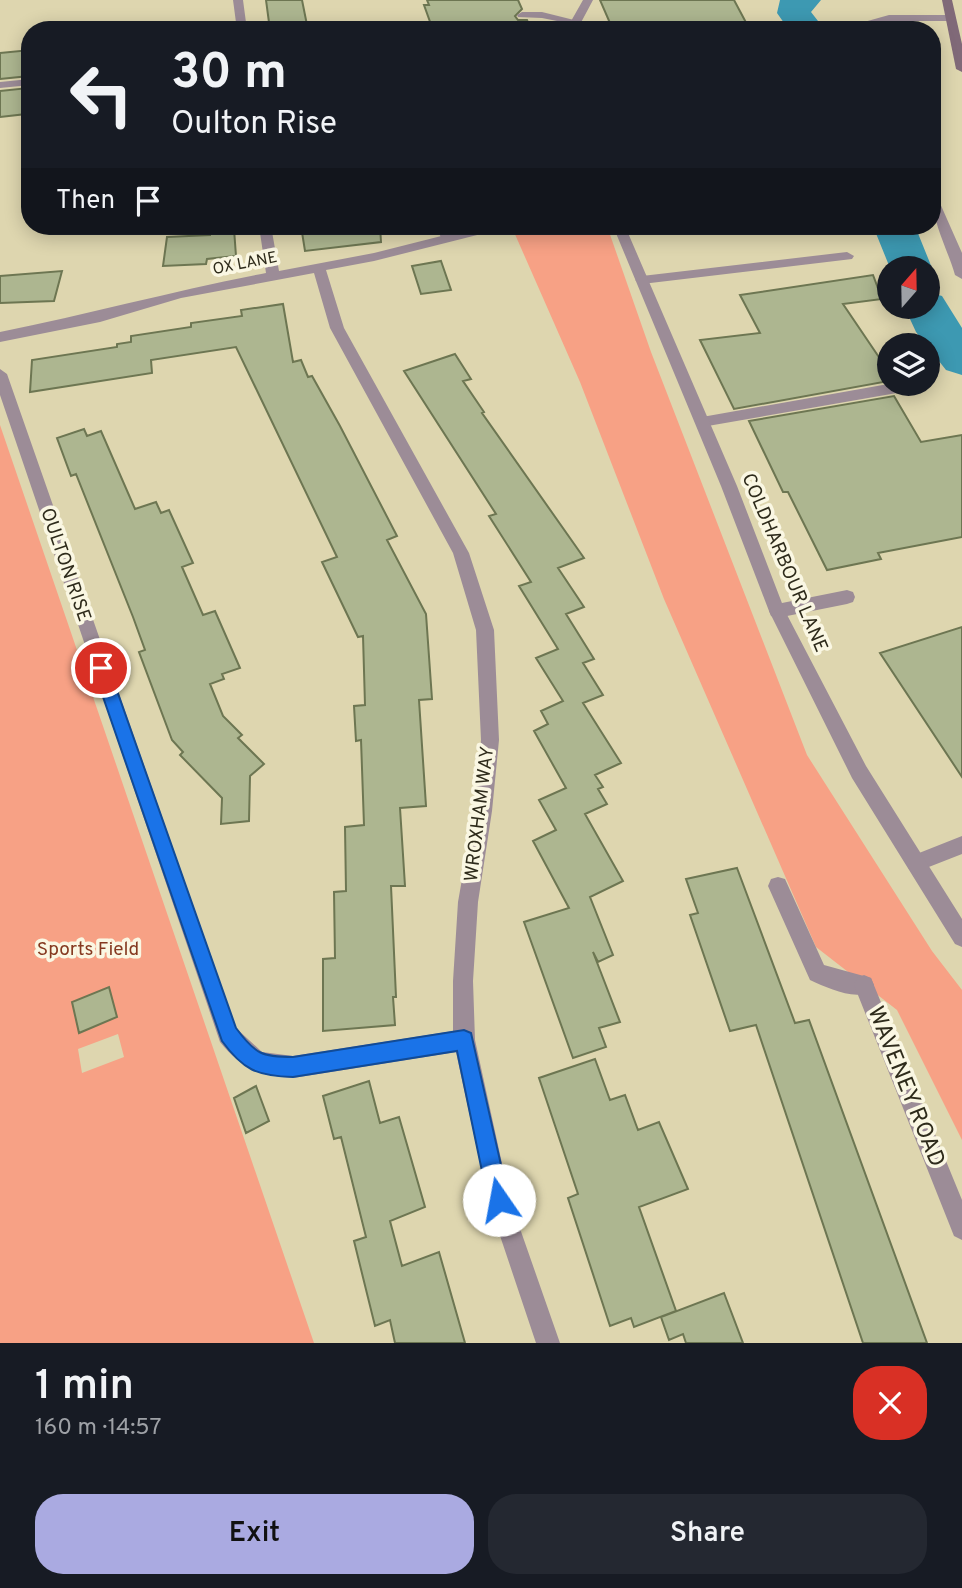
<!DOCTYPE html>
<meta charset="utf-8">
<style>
:root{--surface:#171b24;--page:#242831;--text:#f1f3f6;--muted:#9ea1a6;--accent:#aaaae1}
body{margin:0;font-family:Overpass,sans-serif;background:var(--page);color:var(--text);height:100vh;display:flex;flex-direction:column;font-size:26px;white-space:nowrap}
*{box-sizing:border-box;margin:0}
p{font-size:23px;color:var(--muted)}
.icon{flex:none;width:38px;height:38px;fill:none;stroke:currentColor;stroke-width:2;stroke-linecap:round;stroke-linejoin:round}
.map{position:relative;height:1343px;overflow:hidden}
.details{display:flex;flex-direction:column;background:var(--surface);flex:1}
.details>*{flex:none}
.guide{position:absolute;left:21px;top:21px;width:920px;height:214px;border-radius:28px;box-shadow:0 4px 18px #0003;background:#171b24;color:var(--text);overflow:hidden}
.needle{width:46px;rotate:20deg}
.tools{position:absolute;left:877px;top:256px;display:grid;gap:14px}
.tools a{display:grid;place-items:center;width:63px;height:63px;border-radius:50%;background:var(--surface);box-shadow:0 4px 18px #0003;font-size:35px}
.pin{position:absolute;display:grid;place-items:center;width:60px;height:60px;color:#fff;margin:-30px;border:4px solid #fff;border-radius:50%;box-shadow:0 2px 7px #0007}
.me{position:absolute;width:77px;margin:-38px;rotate:348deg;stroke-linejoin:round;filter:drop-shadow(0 0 5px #0008)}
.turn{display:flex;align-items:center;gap:24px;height:147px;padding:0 35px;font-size:32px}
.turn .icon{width:91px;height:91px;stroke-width:2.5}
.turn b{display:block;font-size:49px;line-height:60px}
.then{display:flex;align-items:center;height:66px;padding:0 35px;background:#0003;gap:14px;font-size:26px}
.round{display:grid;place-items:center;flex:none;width:74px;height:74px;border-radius:28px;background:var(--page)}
.head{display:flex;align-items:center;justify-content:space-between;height:119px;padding:0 35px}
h1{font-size:42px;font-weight:600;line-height:52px}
.primary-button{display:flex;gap:14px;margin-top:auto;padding:14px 35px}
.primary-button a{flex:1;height:80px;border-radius:28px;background:var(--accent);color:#111;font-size:28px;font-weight:600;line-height:80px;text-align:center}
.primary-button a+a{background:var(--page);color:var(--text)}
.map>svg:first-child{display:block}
.green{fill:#f7a185;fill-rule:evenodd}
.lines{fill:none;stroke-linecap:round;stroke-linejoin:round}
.river{fill:#3d99b2;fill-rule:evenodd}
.building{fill:#adb690;stroke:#6d7652;stroke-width:2}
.service{fill:#9c8c97;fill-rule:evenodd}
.minor{fill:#9c8c97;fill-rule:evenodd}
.secondary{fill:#806978;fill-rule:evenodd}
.route{fill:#1a73e8;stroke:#114b97;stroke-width:2}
.labels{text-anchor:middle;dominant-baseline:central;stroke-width:7;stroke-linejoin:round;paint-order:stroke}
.far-street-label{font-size:16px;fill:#2e2b1b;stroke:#faf7e3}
.street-label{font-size:19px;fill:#2e2b1b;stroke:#faf7e3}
.park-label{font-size:19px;fill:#853920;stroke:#faf7e3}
.near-street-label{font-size:23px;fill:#2e2b1b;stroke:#faf7e3}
</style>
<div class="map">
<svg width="962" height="1343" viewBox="0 0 962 1343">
<rect width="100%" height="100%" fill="#ded6af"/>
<path class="green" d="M 559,226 L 607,226 L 651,352 L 807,755 L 932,951 L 962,990 L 962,1140 L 897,1010 L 816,947 L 664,599 L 580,382 L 514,232 Z
M 0,425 L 314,1343 L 0,1343 ZM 118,1034 L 124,1057 L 82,1073 L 78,1049 Z"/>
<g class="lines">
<path class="river" d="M 780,0 L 821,0 L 811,12 L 825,30 L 789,30 L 777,13 Z
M 873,226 L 915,226 L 932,268 L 928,276 L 928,268 L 890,268 Z
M 928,292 L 942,296 L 962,328 L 962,375 L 946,370 L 916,332 L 904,306 L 928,306 Z"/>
</g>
<path class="building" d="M 266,0 L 302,0 L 308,30 L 270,30 Z
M 427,0 L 518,0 L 522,9 L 515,16 L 518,20 L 527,20 L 531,30 L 433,30 L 424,5 L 429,5 Z
M 600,0 L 734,0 L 750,30 L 613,30 Z
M 30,50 L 29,76 L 0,79 L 0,53 Z
M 28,88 L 26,114 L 0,117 L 0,91 Z
M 301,226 L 380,226 L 381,242 L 305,251 Z
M 234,229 L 236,256 L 207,259 L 206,264 L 163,266 L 167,237 L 210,235 L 210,231 Z
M 441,261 L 451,290 L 421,294 L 412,266 Z
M 62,271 L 54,301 L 0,303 L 0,276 Z
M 873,275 L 882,299 L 843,304 L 889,372 L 889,381 L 734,409 L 700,340 L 760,333 L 740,295 Z
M 283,304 L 293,362 L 301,360 L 308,377 L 312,376 L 340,426 L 397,536 L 387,540 L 426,614 L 432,699 L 419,700 L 426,806 L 400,808 L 405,886 L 391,886 L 396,997 L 393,997 L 395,1025 L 323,1031 L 323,959 L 335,958 L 334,892 L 346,891 L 345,827 L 364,825 L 361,740 L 356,741 L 354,706 L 365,705 L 363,636 L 358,637 L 322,562 L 337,557 L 236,347 L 151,360 L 152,373 L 30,392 L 32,360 L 117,347 L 117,344 L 131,342 L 131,336 L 191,327 L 191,323 L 242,316 L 241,310 Z
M 455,354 L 471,379 L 463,381 L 484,412 L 482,413 L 584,558 L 558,568 L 584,607 L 566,614 L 594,659 L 583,663 L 603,695 L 583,703 L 621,763 L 595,775 L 603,787 L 598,789 L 607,804 L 585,814 L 623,881 L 590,897 L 613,955 L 598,962 L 593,952 L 620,1022 L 599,1028 L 606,1047 L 573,1058 L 524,922 L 569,908 L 533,841 L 556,830 L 539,800 L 566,788 L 534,731 L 548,724 L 541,711 L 563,701 L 536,658 L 558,649 L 519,586 L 531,582 L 489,516 L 496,514 L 404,371 Z
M 894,396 L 921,442 L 962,435 L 962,537 L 878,553 L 881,559 L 827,570 L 788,492 L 783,492 L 749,421 Z
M 84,429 L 87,436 L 101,431 L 135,509 L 156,502 L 161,513 L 169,510 L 193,563 L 182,567 L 203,615 L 215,611 L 240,668 L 222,674 L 224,679 L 210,684 L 223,716 L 242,735 L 238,738 L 264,764 L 250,776 L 249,821 L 221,824 L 222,798 L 180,755 L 183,752 L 172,740 L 139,652 L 145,650 L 133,617 L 76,474 L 71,476 L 57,438 Z
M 962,627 L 962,777 L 880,653 Z
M 737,868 L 795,1023 L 809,1020 L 927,1343 L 863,1343 L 756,1025 L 730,1031 L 690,915 L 698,913 L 686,879 Z
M 109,987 L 117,1017 L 79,1033 L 72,1002 Z
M 595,1059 L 610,1100 L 625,1095 L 638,1130 L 659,1122 L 688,1189 L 639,1207 L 676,1311 L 634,1327 L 631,1318 L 610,1326 L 568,1198 L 578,1194 L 539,1078 Z
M 369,1081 L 380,1123 L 399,1117 L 425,1207 L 390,1221 L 402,1266 L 439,1252 L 465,1343 L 395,1343 L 390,1320 L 375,1326 L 354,1241 L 366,1237 L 341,1137 L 334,1139 L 323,1096 Z
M 256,1086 L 269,1121 L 246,1133 L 234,1098 Z
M 724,1293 L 743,1343 L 686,1343 L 683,1334 L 669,1340 L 661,1317 Z"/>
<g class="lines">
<path class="service" d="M 522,12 L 542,12 L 582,22 L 577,25 L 542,18 L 518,17 L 517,15 Z
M 889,15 L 950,15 L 955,18 L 950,21 L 889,21 L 867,30 L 855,30 L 864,22 Z
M 933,197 L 939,201 L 962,253 L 962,279 L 955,275 C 948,250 932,223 933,197 Z
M 435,226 L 447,226 L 455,238 L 453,241 L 443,241 Z
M 847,252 L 854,256 L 852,259 L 642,284 L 635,280 L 642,276 Z
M 894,383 L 921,385 L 914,390 L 702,427 L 695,422 L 702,417 Z
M 847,590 L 853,592 L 855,597 L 853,602 L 847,604 L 777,618 L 771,616 L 769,611 L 771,606 L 777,604 Z
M 962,836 L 962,854 L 916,872 L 909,869 L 906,863 L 909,857 Z
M 778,877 L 785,879 L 824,965 L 871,978 L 874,985 L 871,992 C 852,1000 828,988 810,980 L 768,886 L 771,879 Z"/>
<path class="minor" d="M 233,0 L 243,0 L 247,30 L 237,30 Z
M 583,0 L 593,0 L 577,30 L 566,30 Z
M 30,79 L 30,85 L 0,88 L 0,82 Z
M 259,226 L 271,226 L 279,271 L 374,253 L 481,226 L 502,226 L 501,229 L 374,261 L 326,270 L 344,328 L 469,553 L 494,630 L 499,740 L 492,811 L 478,902 L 473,981 L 475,1040 L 510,1200 L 560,1343 L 536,1343 L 488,1200 L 456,1052 L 293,1078 C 261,1076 240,1067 220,1042 L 0,395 L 0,369 L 7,374 L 236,1028 L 262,1052 L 293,1056 L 453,1031 L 453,981 L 458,902 L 474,811 L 481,740 L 476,630 L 453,553 L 330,328 L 314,273 L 181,298 L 100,322 L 0,342 L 0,332 C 89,314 177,290 266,273 Z
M 613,226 L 625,226 L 737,486 L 785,611 L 866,766 L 962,919 L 962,947 L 955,944 L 852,778 L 769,611 L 721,486 Z
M 864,975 L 871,978 L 962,1200 L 962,1240 L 954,1236 L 854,985 L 857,978 Z"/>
<path class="secondary" d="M 942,0 L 952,0 L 962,44 L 962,72 L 956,69 Z"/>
</g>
<path class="route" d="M 101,662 L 107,664 L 109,668 L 236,1028 C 255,1054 262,1057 293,1057 L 464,1030 L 471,1033 L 509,1200 L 506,1207 L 499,1210 L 491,1207 L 488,1200 L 457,1051 L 293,1077 C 257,1076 243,1070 222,1041 L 93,668 L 96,664 Z"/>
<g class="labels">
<g class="far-street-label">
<text transform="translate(245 264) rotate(-11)">OX LANE</text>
</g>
<g class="street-label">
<text transform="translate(784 563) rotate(67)">COLDHARBOUR LANE</text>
<text transform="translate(65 565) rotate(71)">OULTON RISE</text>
<text transform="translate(480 814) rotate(-83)">WROXHAM WAY</text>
</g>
<g class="park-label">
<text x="88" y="950">Sports Field</text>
</g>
<g class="near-street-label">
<text transform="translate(905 1087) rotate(68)">WAVENEY ROAD</text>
</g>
</g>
</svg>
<div class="tools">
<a><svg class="needle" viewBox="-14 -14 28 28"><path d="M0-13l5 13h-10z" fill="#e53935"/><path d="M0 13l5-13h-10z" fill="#9ea1a6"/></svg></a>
<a><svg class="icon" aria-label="layers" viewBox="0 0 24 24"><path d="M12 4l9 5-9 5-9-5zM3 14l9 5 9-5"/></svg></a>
</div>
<div class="pin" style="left:101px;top:668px;background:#d93025"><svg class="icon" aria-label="arrive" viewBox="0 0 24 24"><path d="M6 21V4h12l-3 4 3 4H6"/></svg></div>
<svg class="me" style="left:499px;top:1200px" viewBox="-20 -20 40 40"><circle r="19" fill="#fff"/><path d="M0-13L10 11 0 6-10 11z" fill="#1a73e8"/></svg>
<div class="guide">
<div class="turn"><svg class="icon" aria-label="left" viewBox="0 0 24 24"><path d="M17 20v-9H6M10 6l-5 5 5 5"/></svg><div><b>30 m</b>Oulton Rise</div></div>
<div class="then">Then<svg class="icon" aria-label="arrive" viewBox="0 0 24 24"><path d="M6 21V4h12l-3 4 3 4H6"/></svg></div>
</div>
</div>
<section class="details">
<div class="head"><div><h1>1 min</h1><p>160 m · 14:57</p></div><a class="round" style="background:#d93025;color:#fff"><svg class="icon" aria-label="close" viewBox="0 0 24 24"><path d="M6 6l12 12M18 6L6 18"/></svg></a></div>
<div class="primary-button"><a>Exit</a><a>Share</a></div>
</section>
